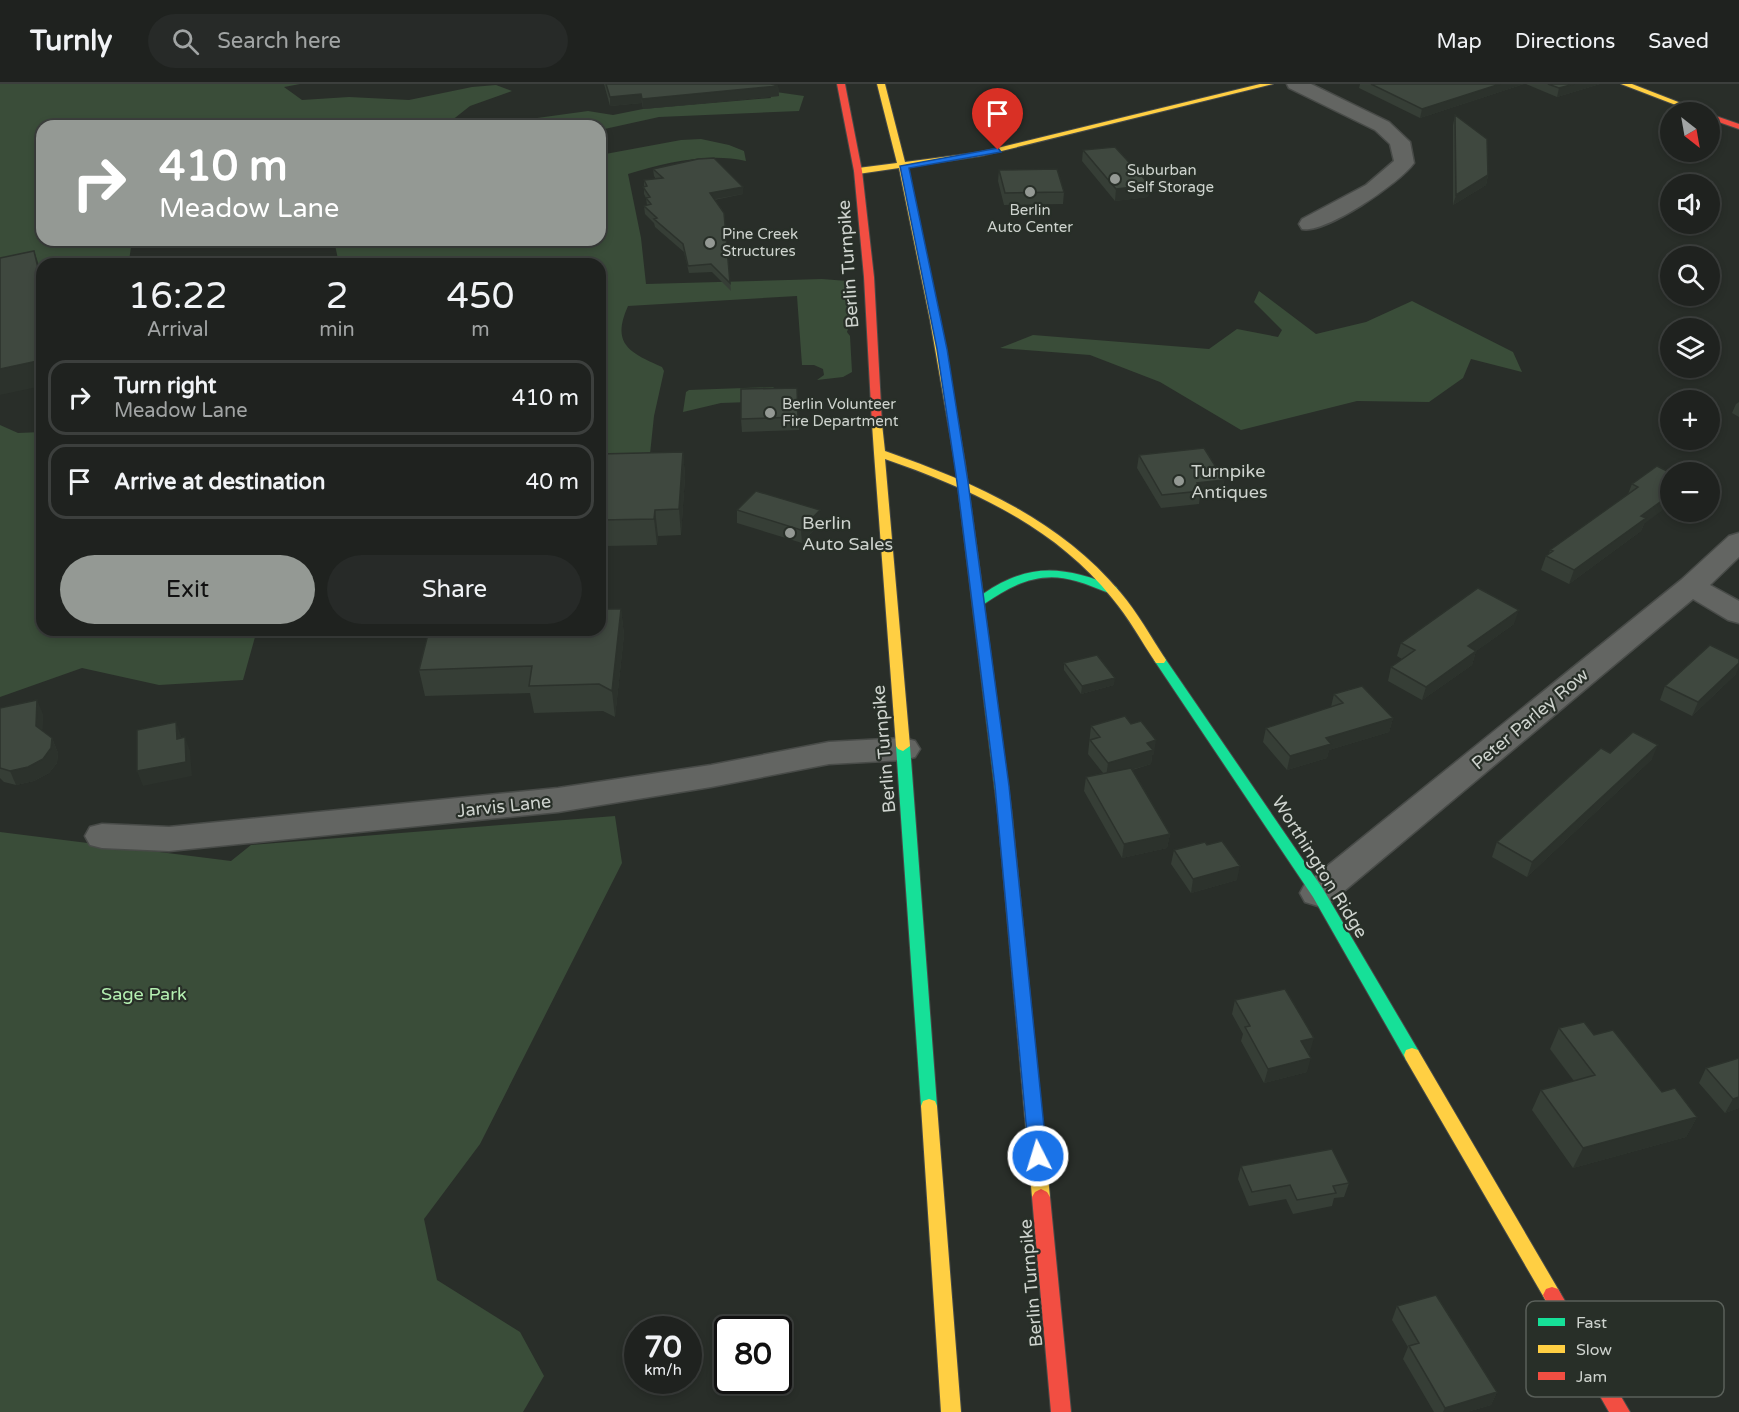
<!DOCTYPE html>
<meta charset="utf-8">
<style>
:root{--surface:#1f221f;--page:#272a28;--text:#f1f3f6;--muted:#a1a4a4;--line:#3c3f3d;--accent:#949994}
body{margin:0;font-family:"Varela Round",sans-serif;background:var(--page);color:var(--text);height:100vh;display:flex;flex-direction:column;font-size:22px;white-space:nowrap}
*{box-sizing:border-box;margin:0}
p{font-size:20px;color:var(--muted)}
.icon{flex:none;width:33px;height:33px;fill:none;stroke:currentColor;stroke-width:2;stroke-linecap:round;stroke-linejoin:round}
.map{position:relative;flex:1;overflow:hidden}
.sheet{position:absolute;left:36px;top:174px;width:570px;height:378px;display:flex;flex-direction:column;background:var(--surface);border-radius:18px;box-shadow:0 3px 9px #0003,0 0 0 2px var(--line)}
.sheet>*{flex:none}
.top-card{position:absolute;left:36px;top:36px;width:570px;height:126px;border-radius:18px;box-shadow:0 3px 9px #0003,0 0 0 2px var(--line);background:#949994;color:#fff;overflow:hidden}
.needle{width:39px;rotate:149deg}
.fabs{position:absolute;left:1660px;top:18px;display:grid;gap:12px}
.fabs a{display:grid;place-items:center;width:60px;height:60px;border-radius:50%;background:var(--surface);box-shadow:0 3px 9px #0003,0 0 0 2px var(--line);font-size:30px}
.speed{position:absolute;left:624px;top:1232px;display:flex;gap:12px;font-size:30px;font-weight:700;text-align:center}
.speed>*{display:grid;place-content:center;width:78px;height:78px;border-radius:50%;background:var(--surface);box-shadow:0 3px 9px #0003,0 0 0 2px var(--line);line-height:1}
.speed small{font-size:15px;font-weight:400}
.speed .limit{border:3px solid #111;border-radius:9px;background:#fff;color:#111}
.pin{position:absolute;display:grid;place-items:center;width:51px;height:51px;color:#fff;margin:-62px -26px;border-radius:50% 50% 50% 0;rotate:-45deg;box-shadow:0 0 6px #0007}
.pin .icon{rotate:45deg}
.me{position:absolute;width:66px;margin:-33px;rotate:355deg;stroke-linejoin:round;filter:drop-shadow(0 0 4px #0008)}
.turn{display:flex;align-items:center;gap:21px;height:126px;padding:0 24px;font-size:27px}
.turn .icon{width:78px;height:78px;stroke-width:2.5}
.turn b{display:block;font-size:42px;line-height:51px}
.eta{display:flex;justify-content:space-evenly;align-items:center;height:102px;text-align:center}
.eta b{font-size:36px;font-weight:600;line-height:42px}
.primary-button{display:flex;gap:12px;margin-top:auto;padding:12px 24px}
.primary-button a{flex:1;height:69px;border-radius:36px;background:var(--accent);color:#111;font-size:24px;font-weight:600;line-height:69px;text-align:center}
.primary-button a+a{background:var(--page);color:var(--text)}
ul{padding:0;list-style:none}
li{display:flex;align-items:center;gap:18px;height:75px;margin:0 12px 9px;padding:0 12px;border:3px solid var(--line);border-radius:18px}
li div{flex:1}
li b{display:block;font-size:22px}
li em{font-style:normal}
header{display:flex;align-items:center;gap:36px;box-sizing:border-box;height:84px;padding:0 30px;background:var(--surface);border-bottom:2px solid var(--line)}
header strong{font-size:28px}
nav{display:flex;gap:33px;margin-inline-start:auto;font-size:21px}
.search{width:420px;height:54px;background:var(--page);display:flex;align-items:center;gap:15px;box-sizing:border-box;padding:0 21px;border-radius:33px;color:var(--muted);font-size:22px}
.map>svg:first-child{display:block}
.green{fill:#3a4d39}
.lines{fill:none;stroke-linecap:round;stroke-linejoin:round}
.street-casing{stroke:#484b48;stroke-width:3}
.fast-casing{stroke:#484b48;stroke-width:2}
.slow-casing{stroke:#484b48;stroke-width:2}
.jam-casing{stroke:#484b48;stroke-width:2}
.street{fill:#636562;fill-rule:evenodd}
.fast{fill:#16e098;fill-rule:evenodd}
.slow{fill:#ffcf43;fill-rule:evenodd}
.jam{fill:#f24e42;fill-rule:evenodd}
.wall{fill:#363e36}
.shaded-wall{fill:#2c322c}
.building{fill:#3f483f;stroke:#2c322c;stroke-width:1.5}
.route{fill:#1a73e8;stroke:#114b97;stroke-width:1.5}
.poi-dot{fill:#949994;stroke:#282f28;stroke-width:2}
.labels{text-anchor:middle;dominant-baseline:central;stroke-width:4.5;stroke-linejoin:round;paint-order:stroke}
.far-poi-label{font-size:15px;fill:#ced3ce;stroke:#282f28;text-anchor:start}
.street-label{font-size:18px;fill:#ced3ce;stroke:#282f28}
.poi-label{font-size:18px;fill:#ced3ce;stroke:#282f28;text-anchor:start}
.park-label{font-size:18px;fill:#b4efb1;stroke:#282f28}
.key{fill:#282f28;stroke:#5a605a;stroke-width:1.5}
.key-label{font-size:16px;fill:#ced3ce}
</style>
<header>
<strong>Turnly</strong>
<div class="search"><svg class="icon" aria-label="search" viewBox="0 0 24 24"><circle cx="10" cy="10" r="6"/><path d="M15 15l6 6"/></svg>Search here</div>
<nav><a>Map</a><a>Directions</a><a>Saved</a></nav>
</header>
<div class="map">
<svg width="1739" height="1328" viewBox="0 0 1739 1328">
<rect width="100%" height="100%" fill="#292e29"/>
<path class="green" d="M 0,0 L 300,0 L 284,3 L 302,16 L 349,13 L 409,16 L 472,3 L 496,1 L 512,7 L 470,22 L 451,37 L 477,42 L 42,42 L 42,156 L 132,156 L 129,177 L 121,180 L 42,180 L 42,187 L 0,190 Z
M 776,8 L 804,12 L 799,27 L 659,33 L 600,46 L 600,42 L 479,42 L 588,27 L 613,31 L 643,25 L 771,14 L 769,9 Z
M 701,55 L 729,61 L 744,67 L 746,77 C 708,68 664,79 628,90 L 641,154 L 646,200 L 822,195 L 847,197 C 854,212 853,233 847,248 L 850,252 L 852,288 L 843,293 L 817,296 L 824,291 L 823,285 L 814,281 L 802,281 L 797,212 L 628,222 C 611,260 629,268 662,283 L 664,287 L 654,332 L 650,370 L 600,385 L 600,180 L 339,180 L 334,156 L 600,156 L 600,71 L 681,56 Z
M 1259,207 L 1316,250 L 1366,238 L 1412,217 L 1513,268 L 1522,288 L 1471,275 L 1463,294 L 1429,318 L 1357,317 L 1241,346 L 1160,298 L 1090,271 L 1000,264 L 1033,251 L 1209,265 L 1237,245 L 1278,253 L 1282,246 L 1254,218 Z
M 773,303 L 777,306 L 777,317 L 721,319 L 683,328 L 686,308 L 689,306 Z
M 0,341 L 18,349 L 42,348 L 42,546 L 257,546 L 243,596 L 159,601 L 82,584 L 0,613 Z
M 615,732 L 622,779 L 480,1060 L 424,1135 L 437,1196 L 520,1248 L 544,1292 L 523,1328 L 0,1328 L 0,748 L 231,777 L 251,761 Z"/>
<g class="lines">
<defs>
<path id="street" d="M 1287,0 L 1311,0 L 1389,38 L 1410,58 L 1414,79 C 1400,99 1325,150 1302,145 L 1299,140 L 1302,135 L 1366,101 L 1394,77 L 1390,60 L 1375,46 L 1289,4 Z
M 1739,449 L 1739,473 L 1710,501 L 1739,517 L 1739,539 L 1728,536 L 1693,515 L 1331,818 L 1318,822 L 1305,818 L 1300,809 L 1305,800 L 1681,496 L 1729,452 Z
M 903,654 L 915,657 L 920,665 L 915,673 L 903,676 L 829,680 L 711,703 L 558,728 L 169,767 L 102,764 L 90,761 L 85,752 L 90,743 L 102,740 L 169,743 L 558,704 L 711,681 L 829,658 Z"/>
<path id="fast" d="M 960,376 L 965,379 L 983,510 C 1030,477 1066,483 1116,503 L 1118,506 L 1112,510 C 1100,506 1088,500 1076,497 C 1041,486 1013,500 984,520 L 1012,731 L 1005,736 L 998,731 L 955,379 Z
M 1160,572 L 1164,573 L 1323,805 L 1418,966 L 1420,971 L 1418,976 L 1412,978 L 1406,976 L 1313,813 L 1154,576 Z
M 903,657 L 910,662 L 937,1022 L 935,1027 L 929,1029 L 923,1027 L 921,1022 L 896,662 Z"/>
<path id="slow" d="M 877,0 L 885,0 L 905,78 L 981,68 L 1260,0 L 1273,0 L 981,72 L 907,83 L 940,236 L 965,379 L 960,382 L 955,379 L 930,236 L 899,84 L 858,90 L 854,87 L 858,84 L 897,79 Z
M 1621,0 L 1632,0 L 1704,28 L 1694,28 Z
M 877,337 L 882,340 L 885,367 C 973,398 1059,435 1120,508 C 1138,529 1151,553 1166,576 L 1164,579 L 1156,579 C 1141,557 1129,534 1112,514 C 1054,442 971,405 885,375 L 910,662 L 903,667 L 898,665 L 896,662 L 874,369 L 872,340 Z
M 1005,726 L 1012,731 L 1050,1113 L 1047,1118 L 1041,1121 L 1035,1118 L 1032,1113 L 998,731 Z
M 1412,964 L 1418,966 L 1558,1205 L 1561,1211 L 1558,1217 L 1552,1219 L 1546,1217 L 1406,976 L 1404,971 L 1406,966 Z
M 929,1015 L 935,1017 L 937,1022 L 961,1328 L 941,1328 L 921,1022 L 923,1017 Z"/>
<path id="jam" d="M 837,0 L 845,0 L 862,87 L 874,193 L 882,340 L 877,343 L 872,340 L 864,193 L 854,87 Z
M 1710,30 L 1739,40 L 1739,45 L 1710,35 Z
M 1041,1105 L 1047,1108 L 1050,1113 L 1071,1328 L 1051,1328 L 1032,1113 L 1035,1108 Z
M 1552,1203 L 1558,1205 L 1630,1328 L 1609,1328 L 1546,1217 L 1543,1211 L 1546,1205 Z"/>
</defs>
<use href="#street" class="street-casing"/>
<use href="#fast" class="fast-casing"/>
<use href="#slow" class="slow-casing"/>
<use href="#jam" class="jam-casing"/>
<use href="#street" class="street"/>
<use href="#fast" class="fast"/>
<use href="#slow" class="slow"/>
<use href="#jam" class="jam"/>
</g>
<path class="wall" d="M 604,0 L 771,0 L 778,2 L 779,12 L 643,25 L 642,19 L 610,22 Z
M 1360,0 L 1524,0 L 1420,34 L 1359,4 Z
M 1526,0 L 1600,0 L 1557,13 Z
M 1455,31 L 1488,91 L 1486,101 L 1453,121 L 1453,41 Z
M 1083,66 L 1150,101 L 1148,113 L 1115,117 L 1082,77 Z
M 653,85 L 743,103 L 743,110 L 714,116 L 724,129 L 731,207 L 712,188 L 689,189 L 684,168 L 655,143 L 654,139 L 645,130 L 644,122 L 647,121 L 646,114 L 644,110 L 644,96 L 656,95 L 654,92 Z
M 999,86 L 1064,108 L 1063,120 L 1004,121 L 998,97 Z
M 797,304 L 799,346 L 742,348 L 741,335 Z
M 1739,318 L 1739,333 L 1732,329 L 1736,320 Z
M 683,368 L 685,393 L 681,451 L 658,452 L 657,461 L 605,462 L 600,499 L 600,370 Z
M 1139,371 L 1224,396 L 1222,409 L 1200,412 L 1199,420 L 1161,424 L 1137,384 Z
M 1657,382 L 1644,440 L 1641,447 L 1569,500 L 1541,486 L 1546,472 L 1549,470 L 1550,466 L 1628,410 L 1632,400 Z
M 737,426 L 820,439 L 802,459 L 737,439 Z
M 621,525 L 624,551 L 615,633 L 603,627 L 534,629 L 530,609 L 425,612 L 419,586 Z
M 1514,540 L 1476,567 L 1472,581 L 1422,616 L 1388,597 L 1391,583 L 1402,575 L 1397,572 L 1401,559 Z
M 1064,579 L 1114,601 L 1081,610 L 1064,586 Z
M 1736,590 L 1692,632 L 1660,616 L 1665,602 Z
M 1334,610 L 1393,634 L 1389,648 L 1329,666 L 1327,674 L 1287,686 L 1263,658 L 1266,644 L 1331,623 Z
M 0,624 L 43,630 L 42,647 L 52,654 L 58,669 L 57,679 L 49,689 L 34,697 L 16,701 L 4,698 L 0,694 Z
M 1091,642 L 1154,670 L 1152,671 L 1151,680 L 1132,686 L 1170,750 L 1167,764 L 1122,774 L 1084,707 L 1086,693 L 1103,689 L 1088,670 Z
M 1610,669 L 1652,675 L 1527,793 L 1492,773 L 1497,758 Z
M 1174,766 L 1237,796 L 1191,809 L 1171,780 Z
M 1235,916 L 1310,968 L 1308,969 L 1307,988 L 1264,999 L 1241,957 L 1243,950 L 1232,930 Z
M 1559,944 L 1594,951 L 1662,1008 L 1697,1033 L 1686,1053 L 1573,1084 L 1532,1026 L 1541,1006 L 1574,997 L 1550,965 Z
M 1739,974 L 1739,1024 L 1725,1029 L 1699,999 L 1706,984 Z
M 1241,1082 L 1349,1099 L 1344,1113 L 1334,1114 L 1332,1122 L 1293,1130 L 1286,1115 L 1249,1122 L 1238,1095 Z
M 1397,1222 L 1497,1308 L 1491,1321 L 1467,1328 L 1434,1328 L 1403,1275 L 1408,1263 L 1392,1236 Z"/>
<path class="shaded-wall" d="M 1500,0 L 1524,0 L 1420,34 L 1422,25 Z
M 1574,0 L 1600,0 L 1557,13 L 1559,4 Z
M 778,2 L 779,12 L 643,25 L 642,15 Z
M 641,10 L 642,19 L 610,22 L 610,13 Z
M 1488,91 L 1486,101 L 1453,121 L 1456,111 Z
M 1150,101 L 1148,113 L 1115,117 L 1116,105 Z
M 743,103 L 743,110 L 710,116 L 710,109 Z
M 34,167 L 42,190 L 42,201 Z
M 42,276 L 42,302 L 0,311 L 0,285 Z
M 683,368 L 685,393 L 681,451 L 679,425 Z
M 1224,396 L 1222,409 L 1200,412 L 1201,407 L 1197,399 Z
M 1671,410 L 1671,420 L 1644,440 L 1641,447 L 1569,500 L 1574,486 L 1641,432 Z
M 655,426 L 658,452 L 657,461 L 654,435 Z
M 820,426 L 820,439 L 802,459 L 801,446 Z
M 602,436 L 605,462 L 600,499 L 600,448 Z
M 621,525 L 624,551 L 615,633 L 612,607 Z
M 1519,526 L 1514,540 L 1476,567 L 1472,581 L 1422,616 L 1426,603 L 1468,562 Z
M 1739,579 L 1739,583 L 1736,590 L 1692,632 L 1698,618 Z
M 1115,594 L 1114,601 L 1081,610 L 1082,602 Z
M 37,616 L 43,630 L 42,656 L 36,642 Z
M 1393,634 L 1389,648 L 1329,666 L 1327,674 L 1287,686 L 1290,672 L 1326,654 Z
M 176,638 L 181,652 L 182,669 L 177,655 Z
M 185,653 L 190,667 L 192,692 L 143,702 L 137,687 Z
M 52,654 L 58,669 L 57,679 L 49,689 L 34,697 L 16,701 L 10,687 Z
M 1156,656 L 1154,670 L 1152,671 L 1151,680 L 1106,693 L 1108,679 L 1147,659 Z
M 1658,661 L 1652,675 L 1527,793 L 1532,778 Z
M 1170,750 L 1167,764 L 1122,774 L 1124,760 Z
M 1240,782 L 1237,796 L 1191,809 L 1193,795 Z
M 1314,954 L 1310,968 L 1297,971 L 1301,957 Z
M 1311,974 L 1307,988 L 1264,999 L 1268,985 Z
M 1739,1013 L 1739,1024 L 1725,1029 L 1733,1015 Z
M 1697,1033 L 1686,1053 L 1573,1084 L 1583,1064 Z
M 1497,1308 L 1491,1321 L 1467,1328 L 1443,1328 L 1445,1324 Z"/>
<path class="building" d="M 606,0 L 771,0 L 778,2 L 642,15 L 641,10 L 610,13 Z
M 1371,0 L 1500,0 L 1422,25 Z
M 1548,0 L 1574,0 L 1559,4 Z
M 1455,31 L 1487,55 L 1488,91 L 1456,111 Z
M 1115,63 L 1150,101 L 1116,105 L 1083,66 Z
M 714,74 L 743,103 L 710,109 L 724,129 L 730,199 L 711,180 L 688,182 L 683,160 L 654,135 L 657,134 L 644,122 L 651,120 L 646,114 L 650,113 L 643,103 L 647,102 L 644,96 L 663,94 L 653,85 L 698,75 Z
M 1057,85 L 1064,108 L 1005,109 L 999,86 Z
M 34,167 L 42,201 L 42,276 L 0,285 L 0,174 Z
M 797,304 L 798,333 L 741,335 L 741,305 Z
M 1204,364 L 1224,396 L 1197,399 L 1201,407 L 1162,411 L 1139,371 Z
M 683,368 L 679,425 L 655,426 L 654,435 L 602,436 L 600,448 L 600,370 Z
M 1657,382 L 1671,389 L 1671,410 L 1641,432 L 1646,434 L 1574,486 L 1546,472 L 1553,467 L 1550,466 L 1638,403 L 1632,400 Z
M 756,407 L 820,426 L 801,446 L 737,426 Z
M 1478,504 L 1519,526 L 1468,562 L 1476,567 L 1426,603 L 1391,583 L 1415,566 L 1401,559 Z
M 600,525 L 621,525 L 612,607 L 599,600 L 529,602 L 532,582 L 419,586 L 429,546 L 600,546 Z
M 1710,561 L 1739,575 L 1739,579 L 1698,618 L 1665,602 Z
M 1097,571 L 1115,594 L 1082,602 L 1064,579 Z
M 1362,602 L 1393,634 L 1326,654 L 1331,660 L 1290,672 L 1266,644 L 1343,619 L 1334,610 Z
M 37,616 L 36,642 L 52,654 L 51,664 L 43,675 L 28,683 L 10,687 L 0,684 L 0,624 Z
M 1125,632 L 1131,640 L 1141,637 L 1156,656 L 1147,659 L 1153,666 L 1108,679 L 1090,656 L 1100,653 L 1091,642 Z
M 176,638 L 177,655 L 185,653 L 186,678 L 137,687 L 137,646 Z
M 1633,648 L 1658,661 L 1532,778 L 1497,758 L 1601,664 L 1610,669 Z
M 1131,684 L 1170,750 L 1124,760 L 1086,693 Z
M 1222,757 L 1240,782 L 1193,795 L 1174,766 L 1205,758 L 1207,761 Z
M 1285,905 L 1314,954 L 1301,957 L 1311,974 L 1268,985 L 1245,943 L 1250,942 L 1235,916 Z
M 1584,938 L 1594,951 L 1613,946 L 1662,1008 L 1675,1004 L 1697,1033 L 1583,1064 L 1541,1006 L 1595,991 L 1559,944 Z
M 1739,974 L 1739,1013 L 1733,1015 L 1706,984 Z
M 1332,1065 L 1349,1099 L 1333,1102 L 1336,1109 L 1297,1116 L 1290,1101 L 1252,1108 L 1241,1082 Z
M 1436,1211 L 1497,1308 L 1445,1324 L 1409,1262 L 1419,1259 L 1397,1222 Z"/>
<path class="route" d="M 998,64 L 1001,68 L 909,84 L 947,265 L 968,398 L 1009,702 L 1047,1072 L 1044,1077 L 1038,1080 L 1032,1077 L 1029,1072 L 995,702 L 957,398 L 937,265 L 900,82 Z"/>
<g class="poi-dot">
<circle cx="1115" cy="95" r="6"/>
<circle cx="1030" cy="108" r="6"/>
<circle cx="710" cy="159" r="6"/>
<circle cx="770" cy="329" r="6"/>
<circle cx="1179" cy="397" r="6"/>
<circle cx="790" cy="449" r="6"/>
</g>
<g class="labels">
<g class="far-poi-label">
<text x="1127" y="86">Suburban<tspan x="1127" dy="17">Self Storage</tspan></text>
<text x="1030" y="126" text-anchor="middle">Berlin<tspan x="1030" dy="17">Auto Center</tspan></text>
<text x="722" y="150">Pine Creek<tspan x="722" dy="17">Structures</tspan></text>
<text x="782" y="320">Berlin Volunteer<tspan x="782" dy="17">Fire Department</tspan></text>
</g>
<g class="street-label">
<text transform="translate(848 180) rotate(-94)">Berlin Turnpike</text>
<text transform="translate(1530 635) rotate(-40)">Peter Parley Row</text>
<text transform="translate(884 665) rotate(-95)">Berlin Turnpike</text>
<text transform="translate(504 722) rotate(-6)">Jarvis Lane</text>
<text transform="translate(1320 783) rotate(58)">Worthington Ridge</text>
<text transform="translate(1031 1199) rotate(-95)">Berlin Turnpike</text>
</g>
<g class="poi-label">
<text x="1191" y="387">Turnpike<tspan x="1191" dy="21">Antiques</tspan></text>
<text x="802" y="439">Berlin<tspan x="802" dy="21">Auto Sales</tspan></text>
</g>
<g class="park-label">
<text x="144" y="910">Sage Park</text>
</g>
</g>
<rect x="1526" y="1217" width="198" height="96" rx="9" class="key"/>
<rect x="1538" y="1234" width="27" height="8" fill="#16e098"/>
<rect x="1538" y="1261" width="27" height="8" fill="#ffcf43"/>
<rect x="1538" y="1288" width="27" height="8" fill="#f24e42"/>
<g class="key-label">
<text x="1576" y="1244">Fast</text>
<text x="1576" y="1271">Slow</text>
<text x="1576" y="1298">Jam</text>
</g>
</svg>
<div class="fabs">
<a><svg class="needle" viewBox="-14 -14 28 28"><path d="M0-13l5 13h-10z" fill="#e53935"/><path d="M0 13l5-13h-10z" fill="#a1a4a4"/></svg></a>
<a><svg class="icon" aria-label="sound" viewBox="0 0 24 24"><path d="M4 9h4l5-4v14l-5-4H4zM17 9q2 3 0 6"/></svg></a>
<a><svg class="icon" aria-label="search" viewBox="0 0 24 24"><circle cx="10" cy="10" r="6"/><path d="M15 15l6 6"/></svg></a>
<a><svg class="icon" aria-label="layers" viewBox="0 0 24 24"><path d="M12 4l9 5-9 5-9-5zM3 14l9 5 9-5"/></svg></a>
<a>+</a>
<a>−</a>
</div>
<div class="speed"><div>70<small>km/h</small></div><div class="limit">80</div></div>
<div class="pin" style="left:998px;top:66px;background:#d93025"><svg class="icon" aria-label="arrive" viewBox="0 0 24 24"><path d="M6 21V4h12l-3 4 3 4H6"/></svg></div>
<svg class="me" style="left:1038px;top:1072px" viewBox="-20 -20 40 40"><circle r="17" fill="#1a73e8" stroke="#fff" stroke-width="3"/><path d="M0-11L8 9 0 5-8 9z" fill="#fff"/></svg>
<div class="top-card">
<div class="turn"><svg class="icon" aria-label="right" viewBox="0 0 24 24"><path d="M7 20v-9h11M14 6l5 5-5 5"/></svg><div><b>410 m</b>Meadow Lane</div></div>
</div>
<section class="sheet">
<div class="eta">
<div><b>16:22</b><p>Arrival</p></div>
<div><b>2</b><p>min</p></div>
<div><b>450</b><p>m</p></div>
</div>
<ul>
<li><svg class="icon" aria-label="right" viewBox="0 0 24 24"><path d="M7 20v-9h11M14 6l5 5-5 5"/></svg><div><b>Turn right</b><p>Meadow Lane</p></div><em>410 m</em></li>
<li><svg class="icon" aria-label="arrive" viewBox="0 0 24 24"><path d="M6 21V4h12l-3 4 3 4H6"/></svg><div><b>Arrive at destination</b></div><em>40 m</em></li>
</ul>
<div class="primary-button"><a>Exit</a><a>Share</a></div>
</section>
</div>
